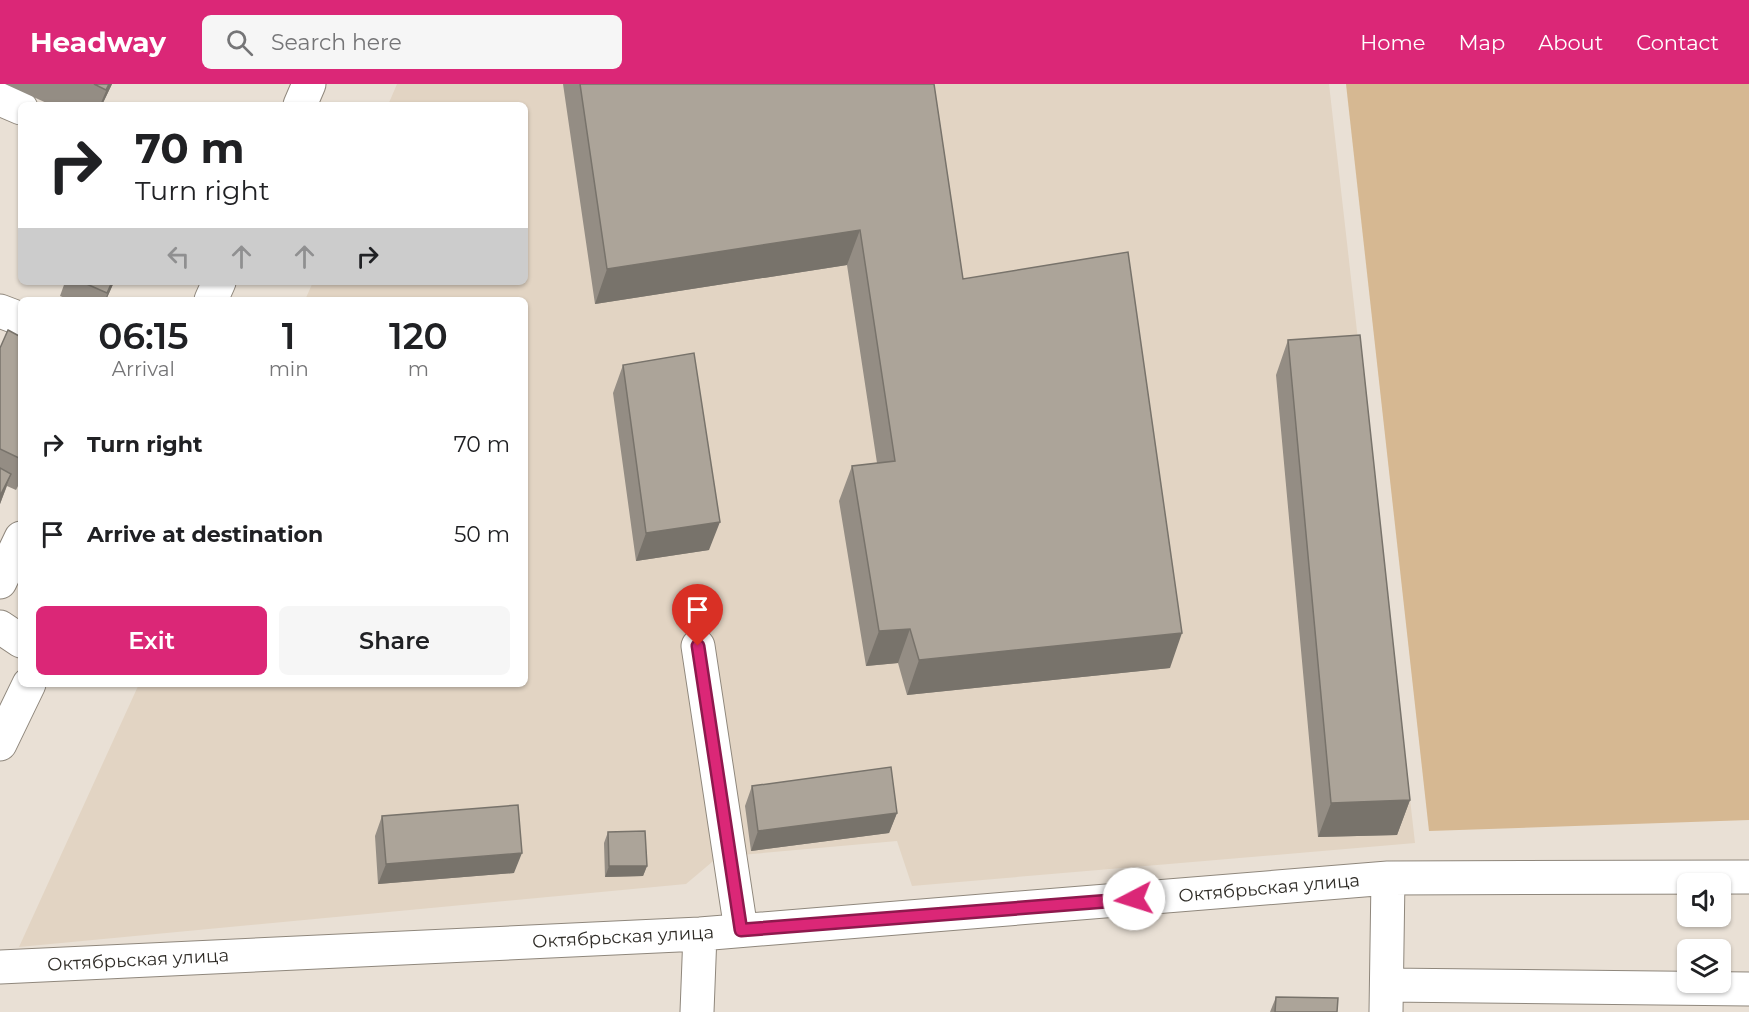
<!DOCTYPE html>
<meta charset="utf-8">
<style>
:root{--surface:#fff;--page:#f6f6f6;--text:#202124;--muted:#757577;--accent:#db2777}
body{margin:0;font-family:Montserrat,sans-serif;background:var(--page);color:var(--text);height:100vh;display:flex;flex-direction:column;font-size:22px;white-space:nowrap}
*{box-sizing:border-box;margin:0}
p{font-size:20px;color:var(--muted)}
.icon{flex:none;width:33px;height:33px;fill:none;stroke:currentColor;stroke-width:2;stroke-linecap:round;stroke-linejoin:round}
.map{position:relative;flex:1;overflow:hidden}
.side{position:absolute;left:18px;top:213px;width:510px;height:390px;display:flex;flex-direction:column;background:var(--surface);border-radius:9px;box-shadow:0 2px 4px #0004}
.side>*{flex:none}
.banner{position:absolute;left:18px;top:18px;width:510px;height:183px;border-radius:9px;box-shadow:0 2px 4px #0004;background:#fff;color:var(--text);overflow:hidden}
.controls{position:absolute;left:1677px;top:789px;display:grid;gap:12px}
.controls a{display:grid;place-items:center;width:54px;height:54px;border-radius:9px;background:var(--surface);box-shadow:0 2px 4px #0004;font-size:30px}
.pin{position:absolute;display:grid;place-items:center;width:51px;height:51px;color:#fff;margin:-62px -26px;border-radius:50% 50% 50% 0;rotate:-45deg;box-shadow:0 0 6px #0007}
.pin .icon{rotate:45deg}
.me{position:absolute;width:66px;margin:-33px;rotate:265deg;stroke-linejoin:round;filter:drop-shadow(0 0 4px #0008)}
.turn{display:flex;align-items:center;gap:21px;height:126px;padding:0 18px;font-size:27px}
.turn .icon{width:78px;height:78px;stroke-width:2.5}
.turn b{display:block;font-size:42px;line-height:51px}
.lanes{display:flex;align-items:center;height:57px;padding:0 18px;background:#0003;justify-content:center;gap:30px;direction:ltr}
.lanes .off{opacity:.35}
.eta{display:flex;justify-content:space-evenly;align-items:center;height:102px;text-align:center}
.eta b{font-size:36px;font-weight:600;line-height:42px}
.cta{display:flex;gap:12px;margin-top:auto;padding:12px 18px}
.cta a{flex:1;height:69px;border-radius:9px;background:var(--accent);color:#fff;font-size:24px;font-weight:600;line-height:69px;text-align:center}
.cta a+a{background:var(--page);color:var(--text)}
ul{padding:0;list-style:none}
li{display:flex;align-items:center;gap:18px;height:90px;padding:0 18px}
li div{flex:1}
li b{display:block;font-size:22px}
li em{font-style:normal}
header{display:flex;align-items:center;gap:36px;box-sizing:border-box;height:84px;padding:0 30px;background:var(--accent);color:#fff}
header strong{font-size:28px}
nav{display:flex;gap:33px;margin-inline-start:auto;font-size:21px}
.search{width:420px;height:54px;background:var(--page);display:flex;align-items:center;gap:15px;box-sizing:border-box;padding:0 21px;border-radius:9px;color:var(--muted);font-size:22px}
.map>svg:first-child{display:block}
.built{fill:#e2d4c3}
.green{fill:#d6b892}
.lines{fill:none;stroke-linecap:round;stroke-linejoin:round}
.minor-casing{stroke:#8f877c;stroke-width:35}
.minor{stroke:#fff;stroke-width:33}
.wall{fill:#948d84}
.shaded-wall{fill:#78736b}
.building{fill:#aca499;stroke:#78736b;stroke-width:1.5}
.route-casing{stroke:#8e194d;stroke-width:15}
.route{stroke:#db2777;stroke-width:10}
.labels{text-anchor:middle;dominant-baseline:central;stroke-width:6;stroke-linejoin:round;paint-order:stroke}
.street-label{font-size:18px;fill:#2f2c27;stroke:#fff}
</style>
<header>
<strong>Headway</strong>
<div class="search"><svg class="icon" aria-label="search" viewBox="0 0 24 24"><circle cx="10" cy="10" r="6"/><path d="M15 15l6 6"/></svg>Search here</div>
<nav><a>Home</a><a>Map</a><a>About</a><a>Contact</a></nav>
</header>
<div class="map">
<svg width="1749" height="928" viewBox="0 0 1749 928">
<rect width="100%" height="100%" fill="#e9e0d5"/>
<path class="built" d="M 397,0 L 1329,0 L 1415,759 L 912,802 L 897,757 L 718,773 L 686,800 L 19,863 L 139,600 L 525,600 L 525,216 L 305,216 L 313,198 L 525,198 L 525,21 L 388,21 Z"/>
<path class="green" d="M 1346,0 L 1749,0 L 1749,736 L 1429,747 Z"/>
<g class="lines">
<defs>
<path id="minor" d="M 0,15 L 21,24
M 300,21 L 309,0
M 211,216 L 219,198
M 0,227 L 21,235
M 0,498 L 21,454
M 0,543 L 21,557
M 698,562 L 741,846
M 0,660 L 29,600
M 0,883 L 700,850 L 1388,794 L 1749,793
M 1387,901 L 1749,905
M 697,928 L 700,850
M 1386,928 L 1388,794"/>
</defs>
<use href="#minor" class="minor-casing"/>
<use href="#minor" class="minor"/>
</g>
<path class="wall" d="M 5,0 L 112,0 L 102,21 L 51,21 Z
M 563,0 L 934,0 L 963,195 L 1170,584 L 907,611 L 898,579 L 866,582 L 839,417 L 852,382 L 877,379 L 847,181 L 595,220 Z
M 65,198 L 114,198 L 106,216 L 70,216 L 60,212 Z
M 21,253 L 21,396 L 16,406 L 7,402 L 0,420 L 0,264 Z
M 1288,256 L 1410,716 L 1397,751 L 1318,753 L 1276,291 Z
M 623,281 L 709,466 L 636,477 L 613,309 Z
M 752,702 L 897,729 L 889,749 L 751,767 L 745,722 Z
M 382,732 L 514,789 L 378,800 L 375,752 Z
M 608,748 L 647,782 L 643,792 L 605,793 L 604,759 Z
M 1276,913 L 1337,928 L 1270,928 Z"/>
<path class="shaded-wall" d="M 109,0 L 112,0 L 102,21 L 100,21 Z
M 860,146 L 847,181 L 595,220 L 607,185 Z
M 112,198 L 114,198 L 106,216 L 105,216 Z
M 11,390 L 0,420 L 0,412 Z
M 720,438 L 709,466 L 636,477 L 646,449 Z
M 910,545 L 898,579 L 866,582 L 879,547 Z
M 1182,549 L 1170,584 L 907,611 L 919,576 Z
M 1410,716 L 1397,751 L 1318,753 L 1331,719 Z
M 897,729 L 889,749 L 751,767 L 758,747 Z
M 522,769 L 514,789 L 378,800 L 386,780 Z
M 609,782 L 647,782 L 643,792 L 605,793 Z"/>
<path class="building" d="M 94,0 L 109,0 L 106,6 Z
M 580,0 L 934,0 L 963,195 L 1128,168 L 1182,549 L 919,576 L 910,545 L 879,547 L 852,382 L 895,377 L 860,146 L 607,185 Z
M 82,198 L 112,198 L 107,209 Z
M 8,246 L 21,253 L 21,375 L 0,365 L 0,264 Z
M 1360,251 L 1410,716 L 1331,719 L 1288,256 Z
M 694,269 L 720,438 L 646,449 L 623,281 Z
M 0,384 L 11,390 L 0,412 Z
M 891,683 L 897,729 L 758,747 L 752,702 Z
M 518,721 L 522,769 L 386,780 L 382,732 Z
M 645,747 L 647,782 L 609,782 L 608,748 Z
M 1276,913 L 1338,914 L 1337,928 L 1275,928 Z"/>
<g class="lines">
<defs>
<path id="route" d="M 698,562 L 741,846 L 1134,815"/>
</defs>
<use href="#route" class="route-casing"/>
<use href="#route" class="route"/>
</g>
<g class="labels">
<g class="street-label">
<text transform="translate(1269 804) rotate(-5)">Октябрьская улица</text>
<text transform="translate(623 853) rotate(-3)">Октябрьская улица</text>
<text transform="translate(138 876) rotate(-3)">Октябрьская улица</text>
</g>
</g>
</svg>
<div class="controls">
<a><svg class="icon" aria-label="sound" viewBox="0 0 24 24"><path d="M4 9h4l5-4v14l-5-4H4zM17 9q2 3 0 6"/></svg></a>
<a><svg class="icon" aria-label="layers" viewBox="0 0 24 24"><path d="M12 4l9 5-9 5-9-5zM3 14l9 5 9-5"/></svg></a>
</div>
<div class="pin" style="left:698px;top:562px;background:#d93025"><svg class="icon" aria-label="arrive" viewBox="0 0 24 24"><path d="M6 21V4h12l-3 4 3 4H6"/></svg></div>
<svg class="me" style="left:1134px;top:815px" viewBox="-20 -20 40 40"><circle r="19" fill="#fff"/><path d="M0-13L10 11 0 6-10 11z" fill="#db2777"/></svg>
<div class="banner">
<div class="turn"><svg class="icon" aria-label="right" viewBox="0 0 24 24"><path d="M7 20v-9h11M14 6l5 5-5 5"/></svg><div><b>70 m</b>Turn right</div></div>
<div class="lanes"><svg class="icon off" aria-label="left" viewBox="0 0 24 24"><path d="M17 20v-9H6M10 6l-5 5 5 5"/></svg><svg class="icon off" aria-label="ahead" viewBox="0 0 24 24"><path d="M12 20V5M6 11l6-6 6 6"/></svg><svg class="icon off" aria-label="ahead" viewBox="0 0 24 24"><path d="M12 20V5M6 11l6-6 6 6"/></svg><svg class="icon" aria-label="right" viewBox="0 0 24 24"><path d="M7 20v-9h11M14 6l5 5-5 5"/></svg></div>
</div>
<section class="side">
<div class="eta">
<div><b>06:15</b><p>Arrival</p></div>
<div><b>1</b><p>min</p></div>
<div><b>120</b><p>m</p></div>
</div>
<ul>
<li><svg class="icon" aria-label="right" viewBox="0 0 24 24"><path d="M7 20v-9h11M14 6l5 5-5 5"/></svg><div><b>Turn right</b></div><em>70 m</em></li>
<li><svg class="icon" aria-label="arrive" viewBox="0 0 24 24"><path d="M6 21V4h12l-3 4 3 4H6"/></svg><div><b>Arrive at destination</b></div><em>50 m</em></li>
</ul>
<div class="cta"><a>Exit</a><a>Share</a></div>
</section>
</div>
